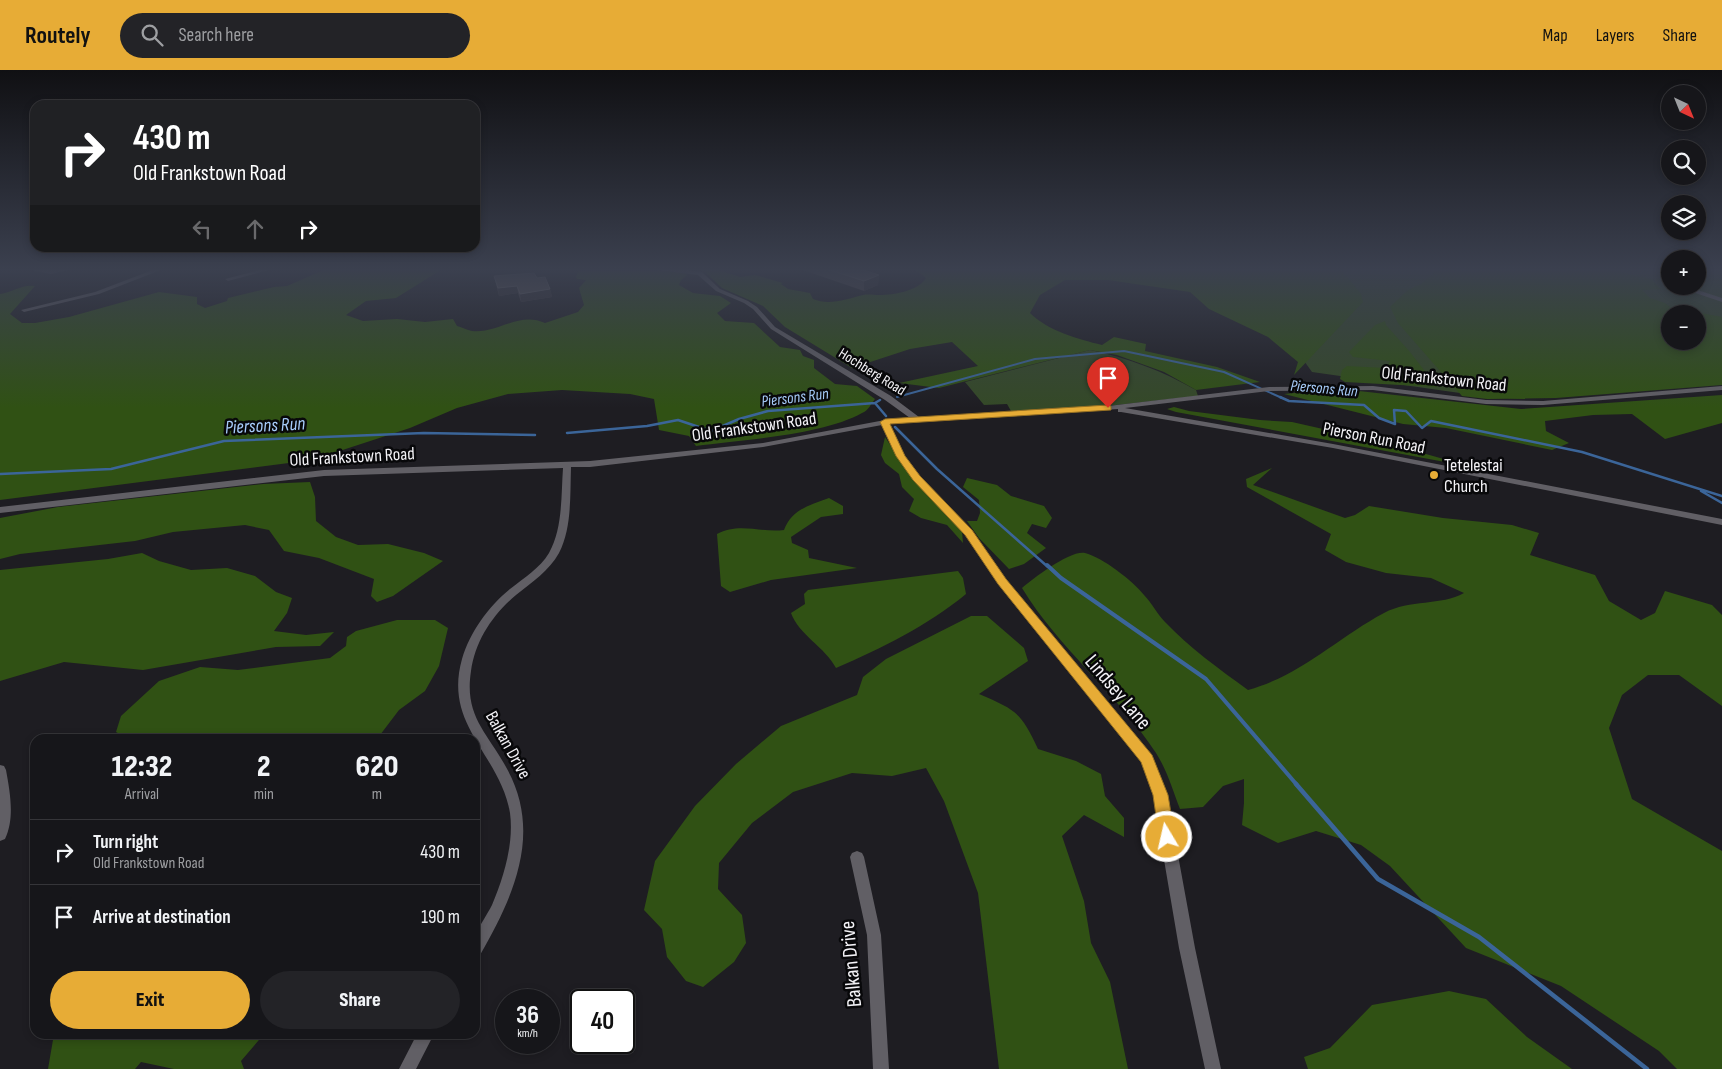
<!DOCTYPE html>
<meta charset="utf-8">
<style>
:root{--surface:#16161a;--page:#232327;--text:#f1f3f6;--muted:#9e9fa2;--line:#353539;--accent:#e7ac36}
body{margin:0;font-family:"Sofia Sans Condensed",sans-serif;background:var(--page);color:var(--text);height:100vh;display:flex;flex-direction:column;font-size:19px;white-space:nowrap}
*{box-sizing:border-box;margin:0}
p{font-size:16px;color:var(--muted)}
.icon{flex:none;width:28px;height:28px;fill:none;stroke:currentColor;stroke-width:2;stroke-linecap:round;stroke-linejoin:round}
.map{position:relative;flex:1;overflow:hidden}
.details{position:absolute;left:30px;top:664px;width:450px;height:305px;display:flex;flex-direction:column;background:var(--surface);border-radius:15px;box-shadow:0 2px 8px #0003,0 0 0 1px var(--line)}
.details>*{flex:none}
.hud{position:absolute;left:30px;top:30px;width:450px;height:152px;border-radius:15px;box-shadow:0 2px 8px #0003,0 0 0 1px var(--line);background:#202124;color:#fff;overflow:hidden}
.needle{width:32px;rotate:137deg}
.buttons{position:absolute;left:1661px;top:15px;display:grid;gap:10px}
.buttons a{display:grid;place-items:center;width:45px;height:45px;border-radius:50%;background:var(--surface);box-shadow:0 2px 8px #0003,0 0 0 1px var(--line);font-size:25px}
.speed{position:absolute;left:495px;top:919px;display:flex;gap:10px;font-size:25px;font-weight:700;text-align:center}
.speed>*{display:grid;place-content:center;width:65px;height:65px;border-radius:50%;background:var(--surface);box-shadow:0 2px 8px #0003,0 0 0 1px var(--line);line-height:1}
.speed small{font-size:12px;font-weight:400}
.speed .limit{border:2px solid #111;border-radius:8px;background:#fff;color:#111}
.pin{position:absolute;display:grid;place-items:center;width:42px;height:42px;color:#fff;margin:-51px -21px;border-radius:50% 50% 50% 0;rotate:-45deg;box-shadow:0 0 5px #0007}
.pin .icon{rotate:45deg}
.me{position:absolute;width:55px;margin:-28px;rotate:351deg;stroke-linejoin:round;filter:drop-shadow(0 0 4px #0008)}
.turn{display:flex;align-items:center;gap:18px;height:105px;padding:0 20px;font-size:22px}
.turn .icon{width:65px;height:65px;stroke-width:2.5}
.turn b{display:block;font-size:35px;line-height:42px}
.lanes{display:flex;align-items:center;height:48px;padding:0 20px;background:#0003;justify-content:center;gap:25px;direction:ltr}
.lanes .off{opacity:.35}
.eta{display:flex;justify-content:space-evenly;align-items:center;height:85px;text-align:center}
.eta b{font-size:30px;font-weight:800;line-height:35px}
.action{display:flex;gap:10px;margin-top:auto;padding:10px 20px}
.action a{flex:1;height:58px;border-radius:30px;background:var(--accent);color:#111;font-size:20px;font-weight:800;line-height:58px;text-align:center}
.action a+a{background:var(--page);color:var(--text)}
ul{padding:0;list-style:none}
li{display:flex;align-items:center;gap:15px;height:65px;padding:0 20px;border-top:1px solid var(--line)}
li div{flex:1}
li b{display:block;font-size:19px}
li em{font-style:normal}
header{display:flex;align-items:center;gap:30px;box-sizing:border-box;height:70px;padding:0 25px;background:var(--accent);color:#111}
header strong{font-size:24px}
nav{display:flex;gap:28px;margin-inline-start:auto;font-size:18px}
.search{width:350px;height:45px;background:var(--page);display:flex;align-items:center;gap:12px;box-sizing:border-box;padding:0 18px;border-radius:28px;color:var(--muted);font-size:19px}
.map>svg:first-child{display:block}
.green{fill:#344927;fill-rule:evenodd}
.forest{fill:#305114;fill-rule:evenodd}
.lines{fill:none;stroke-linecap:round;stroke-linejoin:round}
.stream-far3{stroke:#3b6599;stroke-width:2}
.stream-far2{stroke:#3b6599;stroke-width:2.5}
.stream-far1{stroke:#3b6599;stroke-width:4}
.stream{stroke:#3b6599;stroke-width:4.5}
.minor{fill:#615f65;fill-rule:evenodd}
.wall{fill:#4d474b}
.shaded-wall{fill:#322e33}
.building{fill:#5f595d;stroke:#767276}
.route{fill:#e7ac36;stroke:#967023}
.poi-dot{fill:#e7ac36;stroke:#08080a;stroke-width:2}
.labels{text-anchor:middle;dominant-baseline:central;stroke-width:5;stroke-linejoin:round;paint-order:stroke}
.far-street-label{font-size:15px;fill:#f4f3f7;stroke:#08080a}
.far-water-label{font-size:16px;font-style:italic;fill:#a7ccfa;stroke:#08080a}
.street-label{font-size:18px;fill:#f4f3f7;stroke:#08080a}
.poi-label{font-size:18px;fill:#f4f3f7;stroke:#08080a;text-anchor:start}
.water-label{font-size:19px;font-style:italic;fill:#a7ccfa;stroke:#08080a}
.near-street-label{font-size:21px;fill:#f4f3f7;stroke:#08080a}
</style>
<header>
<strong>Routely</strong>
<div class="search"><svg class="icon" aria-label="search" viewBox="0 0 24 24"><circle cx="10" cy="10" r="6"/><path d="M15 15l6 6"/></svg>Search here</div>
<nav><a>Map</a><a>Layers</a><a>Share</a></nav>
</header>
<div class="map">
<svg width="1722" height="999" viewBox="0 0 1722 999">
<rect width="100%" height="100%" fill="#1e1d22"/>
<path class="green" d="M 1035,198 L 1670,198 L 1670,216 L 1698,216 L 1698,198 L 1722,198 L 1722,309 L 1495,328 L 1312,302 L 1261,231 ZM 1670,244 L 1698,244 L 1698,271 L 1670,271 Z
M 1090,280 C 1129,288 1162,301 1196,320 L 1198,326 L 1107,336 L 1011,341 L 1007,334 L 984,335 L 965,312 Z"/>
<path class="forest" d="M 328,198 L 444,198 L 396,228 L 366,231 L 346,245 L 363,251 L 397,249 L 425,252 L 453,249 L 457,256 C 461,257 467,260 472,261 C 497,264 519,241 545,253 L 578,242 L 584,235 L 579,218 L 586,210 L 577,209 L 576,206 L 579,201 L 677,201 L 687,205 L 681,210 L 679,215 L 693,223 L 720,226 L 731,233 L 717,243 L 725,251 L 754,253 L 780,277 L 800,280 L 803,286 L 814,290 L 814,298 L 835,314 L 857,316 L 875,329 C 871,334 868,341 862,343 C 823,365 742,370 696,376 L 689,366 L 659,360 L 654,329 L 630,324 L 562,320 L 508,324 L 457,338 L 410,358 L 312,390 L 0,430 L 0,224 C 13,222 22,214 35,216 L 10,244 L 22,253 L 35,253 L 69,247 L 159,222 L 197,227 L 197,234 L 205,238 L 227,231 L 228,228 L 274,217 L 287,216 Z
M 693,198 L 713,198 L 740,207 L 755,205 L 783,213 L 781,214 L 788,219 L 810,223 L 813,229 C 829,236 847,229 863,225 C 868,224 874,225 879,225 C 894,225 918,221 926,208 L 913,198 L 1340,198 L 1361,224 L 1363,232 L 1294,305 L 1298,292 L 1268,267 L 1209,239 L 1190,222 L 1108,210 L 1065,210 L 1040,225 L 1030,243 C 1048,261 1078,269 1102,275 L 1114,267 L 1146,274 L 1145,281 L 1217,297 L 1260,312 L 1196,320 L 1164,302 L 1117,285 L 1090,280 L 939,318 L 899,313 L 978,296 L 952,272 L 910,279 L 852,298 L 785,257 L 763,236 L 722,218 L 704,201 Z
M 1443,198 L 1604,198 L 1651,209 L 1661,219 L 1642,220 L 1650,228 L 1665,233 L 1670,237 L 1722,247 L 1722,315 L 1556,328 L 1487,329 L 1462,326 L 1398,253 L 1390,237 L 1408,220 L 1421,214 L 1437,200 ZM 1670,244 L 1698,244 L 1698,271 L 1670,271 Z
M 1385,251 L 1386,255 L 1410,282 L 1437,317 L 1345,312 L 1340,309 L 1342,300 L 1347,296 L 1386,298 L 1390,291 L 1353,287 L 1349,282 L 1375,255 Z
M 1313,321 L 1359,321 L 1521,339 L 1722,325 L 1722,353 L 1665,369 L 1632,344 L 1593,345 L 1545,351 L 1546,361 L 1569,373 L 1552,380 L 1446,358 L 1403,354 L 1284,324 Z
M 1174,337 L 1189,341 L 1260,350 L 1292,352 L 1394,375 L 1472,397 L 1176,342 L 1167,339 Z
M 885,367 L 912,408 L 962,461 L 963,473 L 947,455 L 921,448 L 909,441 L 914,429 L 902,417 L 899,404 L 885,393 L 881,385 Z
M 1272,398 L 1253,415 L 1345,448 L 1355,445 L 1369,436 L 1443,448 L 1512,455 L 1539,463 L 1530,485 L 1595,505 L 1609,531 L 1641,550 L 1655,543 L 1665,521 L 1712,535 L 1722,545 L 1722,636 L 1679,605 L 1648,605 L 1622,625 L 1609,658 L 1632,729 L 1722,781 L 1722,999 L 1677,999 L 1659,981 L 1561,916 L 1466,878 L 1390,796 L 1361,775 L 1316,761 L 1278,773 L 1242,755 L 1244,733 L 1244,709 L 1223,716 L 1203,737 L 1180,739 C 1173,721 1167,700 1156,683 C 1117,623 1059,579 1022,518 C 1034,508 1070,480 1085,483 C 1102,487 1133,511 1144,525 C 1152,533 1157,544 1165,552 C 1190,578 1219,599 1248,620 C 1302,605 1337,568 1384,543 C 1410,529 1441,536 1464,523 L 1431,508 L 1386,503 L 1346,492 L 1325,480 L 1331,464 L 1247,417 L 1246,409 Z
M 967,408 L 997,415 L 1011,426 L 1044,436 L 1052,448 L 1046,458 L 1032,454 L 1027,463 L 1046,478 L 1024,494 L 1009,499 L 979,468 L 967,451 L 977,451 L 980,443 L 979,430 L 963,417 Z
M 310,412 L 315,427 L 316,451 L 336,467 L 358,475 L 388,474 L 424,483 L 443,491 L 393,526 L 377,532 L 371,526 L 374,509 L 319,488 L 284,481 L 269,460 L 245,455 L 173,462 L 135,471 L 20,484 L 0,489 L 0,448 L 58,437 L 263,414 Z
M 829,428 L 843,436 L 843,444 L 821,447 L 791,467 L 792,473 L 808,480 L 809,488 L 857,498 L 771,510 L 730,522 L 721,516 L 717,464 C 739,452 761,463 784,460 C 792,439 810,435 829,428 Z
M 142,483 L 159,491 L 191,500 L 227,498 L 255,506 L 276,522 L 292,528 L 287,543 L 274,561 L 306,565 L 334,562 L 320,576 L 276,577 L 143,600 L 64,592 L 0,611 L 0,500 L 108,489 Z
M 958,501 L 963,508 L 966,524 C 927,556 882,578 836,598 C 825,577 799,565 791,543 L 805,534 L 804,524 L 808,520 Z
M 971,546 L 987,546 L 1024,578 L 1028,591 L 979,624 C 1016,640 1021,642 1038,679 L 1076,691 L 1101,704 L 1105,726 L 1124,748 L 1124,767 L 1084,745 L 1062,766 L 1084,831 L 1091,873 L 1110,912 L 1128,999 L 999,999 L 978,823 L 944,731 L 926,698 L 892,706 L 852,703 L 793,722 L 752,753 L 719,793 L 718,819 L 742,845 L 746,873 L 734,892 L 703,917 L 686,911 L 667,887 L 662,859 L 644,840 L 655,791 L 695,736 L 736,694 L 781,656 L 857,625 L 863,607 L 886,589 Z
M 397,550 L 435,550 L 448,558 L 439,596 L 425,621 L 399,640 L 377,669 L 129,669 L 116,662 L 121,646 L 159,611 L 200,597 L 238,600 L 330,588 L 346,576 L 347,567 L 356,561 Z
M 1449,921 L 1486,929 L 1527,967 L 1572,999 L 1308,999 L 1304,987 L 1330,978 L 1372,935 Z
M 54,964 L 264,964 L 241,991 L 244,999 L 174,999 L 141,992 L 135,999 L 48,999 Z"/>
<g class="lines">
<path class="stream-far3" d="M 897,327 L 1035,289 L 1124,281 L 1224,302 L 1282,328"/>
<path class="stream-far2" d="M 1280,327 L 1289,331 L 1364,335 L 1379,348 L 1395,354 L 1394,340 L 1406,341 L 1422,358 L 1431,351 L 1582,382 L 1722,426
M 875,333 L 886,346
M 895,357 L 937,399 L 1048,497
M 567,363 L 647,356 L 678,350 L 711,361 L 739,349 L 768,341 L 875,333 L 880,330
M 0,404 L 111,399 L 224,371 L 424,363 L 535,365
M 1701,421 L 1722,433"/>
<path class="stream-far1" d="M 1047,495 L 1061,508 L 1206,609 L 1297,715"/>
<path class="stream" d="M 1296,714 L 1378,809 L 1479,867 L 1647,999"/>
<path class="minor" d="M 37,198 L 51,200 L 77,198 L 51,204 L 35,201 L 34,200 Z
M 158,198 L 166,198 L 99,224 L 24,242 L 21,240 L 95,222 Z
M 267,198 L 276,198 L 228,211 L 225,209 Z
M 542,198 L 590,198 L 587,200 L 545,200 Z
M 655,198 L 671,198 L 702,202 L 720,219 L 748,231 L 757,237 L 775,257 L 891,326 L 919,347 L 1108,336 L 1269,317 L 1373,316 L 1486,330 L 1543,331 L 1722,316 L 1722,320 L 1543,335 L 1486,334 L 1373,320 L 1269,321 L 1125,338 L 1333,374 L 1722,449 L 1722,455 L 1333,378 L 1121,342 L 1118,342 L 1118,339 L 890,354 L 905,386 L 920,406 L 971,460 L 1006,510 L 1153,689 L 1167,725 L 1195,878 L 1221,999 L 1205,999 L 1179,878 L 1153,725 L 1141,691 L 998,514 L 965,464 L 914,410 L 897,386 L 882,355 L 763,377 L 590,397 L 571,397 C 570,425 572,458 559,483 C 549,501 532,512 516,525 C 493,544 475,571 471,601 C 464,646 487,662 506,697 C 543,762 514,826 480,885 L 475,887 C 475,880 473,871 476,865 C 480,854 487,845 492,835 C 504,807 514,773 510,743 C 500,684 443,656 462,589 C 470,562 488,537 510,519 C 524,508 540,498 549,483 C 563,458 561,425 563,398 L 324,406 L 0,443 L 0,437 L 324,400 L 590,391 L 763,373 L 885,350 L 910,348 L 885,330 L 771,259 L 753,239 L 744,233 L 716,221 L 698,205 L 658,200 Z
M 1670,206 L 1670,212 L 1667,210 L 1668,207 Z
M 1675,216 L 1685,216 L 1722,228 L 1722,232 Z
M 0,695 L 4,696 L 6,700 C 10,722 15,748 5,769 L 0,771 Z
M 857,781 L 862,783 L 864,787 L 881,865 L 889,999 L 873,999 L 867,865 L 850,787 L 852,783 Z
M 417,964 L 434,964 L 416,999 L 399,999 Z"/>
</g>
<path class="wall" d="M 797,198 L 857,198 L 879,205 L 878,215 L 864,221 Z
M 494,206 L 537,208 L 550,219 L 552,227 L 521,232 L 518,223 L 499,226 Z"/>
<path class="shaded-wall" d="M 879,205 L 878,215 L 864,221 L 864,211 Z
M 517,216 L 518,223 L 499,226 L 498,218 Z
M 550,219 L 552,227 L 521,232 L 520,224 Z"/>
<path class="building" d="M 824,198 L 857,198 L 879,205 L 864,211 Z
M 534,203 L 537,208 L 545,207 L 550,219 L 520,224 L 517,216 L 498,218 L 494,206 Z"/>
<linearGradient id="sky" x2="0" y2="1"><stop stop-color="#101013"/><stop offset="0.59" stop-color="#3b404f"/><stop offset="1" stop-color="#3b404f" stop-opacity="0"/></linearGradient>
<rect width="1722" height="338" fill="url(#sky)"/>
<path class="route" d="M 1108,335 L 1111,336 L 1111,340 L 890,354 L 905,386 L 920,406 L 972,460 L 1006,509 L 1152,685 L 1168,725 L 1175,767 L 1173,772 L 1167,774 L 1162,772 L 1159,767 L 1153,725 L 1141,692 L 998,514 L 965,465 L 913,410 L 896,386 L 880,352 L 885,349 Z"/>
<circle class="poi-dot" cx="1434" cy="405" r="5"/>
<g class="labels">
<g class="far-street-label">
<text transform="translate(872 302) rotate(32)">Hochberg Road</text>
</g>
<g class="far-water-label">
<text transform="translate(1324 319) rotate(5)">Piersons Run</text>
<text transform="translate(795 328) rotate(-7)">Piersons Run</text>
</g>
<g class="street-label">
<text transform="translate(1444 309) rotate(6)">Old Frankstown Road</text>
<text transform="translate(754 357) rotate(-8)">Old Frankstown Road</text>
<text transform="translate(1374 368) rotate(11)">Pierson Run Road</text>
<text transform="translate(352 387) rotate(-3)">Old Frankstown Road</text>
<text transform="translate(508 675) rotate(61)">Balkan Drive</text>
</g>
<g class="poi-label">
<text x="1444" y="395">Tetelestai<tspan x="1444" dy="21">Church</tspan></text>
</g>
<g class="water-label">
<text transform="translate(265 356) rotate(-3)">Piersons Run</text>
</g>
<g class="near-street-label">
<text transform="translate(1118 622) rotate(50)">Lindsey Lane</text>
<text transform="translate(851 894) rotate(-95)">Balkan Drive</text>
</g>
</g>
</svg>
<div class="buttons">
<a><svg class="needle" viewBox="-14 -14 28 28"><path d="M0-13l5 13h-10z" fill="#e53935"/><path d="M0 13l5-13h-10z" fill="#9e9fa2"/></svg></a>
<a><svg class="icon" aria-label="search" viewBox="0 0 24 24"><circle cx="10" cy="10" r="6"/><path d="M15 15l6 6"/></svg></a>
<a><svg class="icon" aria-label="layers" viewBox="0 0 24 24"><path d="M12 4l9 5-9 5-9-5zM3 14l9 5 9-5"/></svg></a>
<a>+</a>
<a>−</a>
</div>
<div class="speed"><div>36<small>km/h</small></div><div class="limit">40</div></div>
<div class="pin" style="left:1108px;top:338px;background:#d93025"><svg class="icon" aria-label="arrive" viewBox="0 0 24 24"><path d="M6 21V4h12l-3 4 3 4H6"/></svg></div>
<svg class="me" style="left:1167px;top:767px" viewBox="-20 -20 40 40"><circle r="17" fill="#e7ac36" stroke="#fff" stroke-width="3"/><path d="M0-11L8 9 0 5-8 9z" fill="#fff"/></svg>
<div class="hud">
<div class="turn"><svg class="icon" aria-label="right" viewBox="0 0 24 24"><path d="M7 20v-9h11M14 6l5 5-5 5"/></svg><div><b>430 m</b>Old Frankstown Road</div></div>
<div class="lanes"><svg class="icon off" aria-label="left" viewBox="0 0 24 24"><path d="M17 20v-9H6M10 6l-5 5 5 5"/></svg><svg class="icon off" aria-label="ahead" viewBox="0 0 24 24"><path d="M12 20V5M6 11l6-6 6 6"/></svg><svg class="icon" aria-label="right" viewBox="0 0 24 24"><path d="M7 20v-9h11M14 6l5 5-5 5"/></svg></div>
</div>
<section class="details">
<div class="eta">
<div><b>12:32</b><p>Arrival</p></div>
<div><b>2</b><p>min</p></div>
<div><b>620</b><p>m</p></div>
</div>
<ul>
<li><svg class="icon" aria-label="right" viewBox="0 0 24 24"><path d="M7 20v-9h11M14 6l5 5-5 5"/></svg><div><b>Turn right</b><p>Old Frankstown Road</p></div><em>430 m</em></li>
<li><svg class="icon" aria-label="arrive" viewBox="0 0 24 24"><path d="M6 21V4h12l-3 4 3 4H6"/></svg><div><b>Arrive at destination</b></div><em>190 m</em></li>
</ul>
<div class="action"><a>Exit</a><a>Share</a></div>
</section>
</div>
